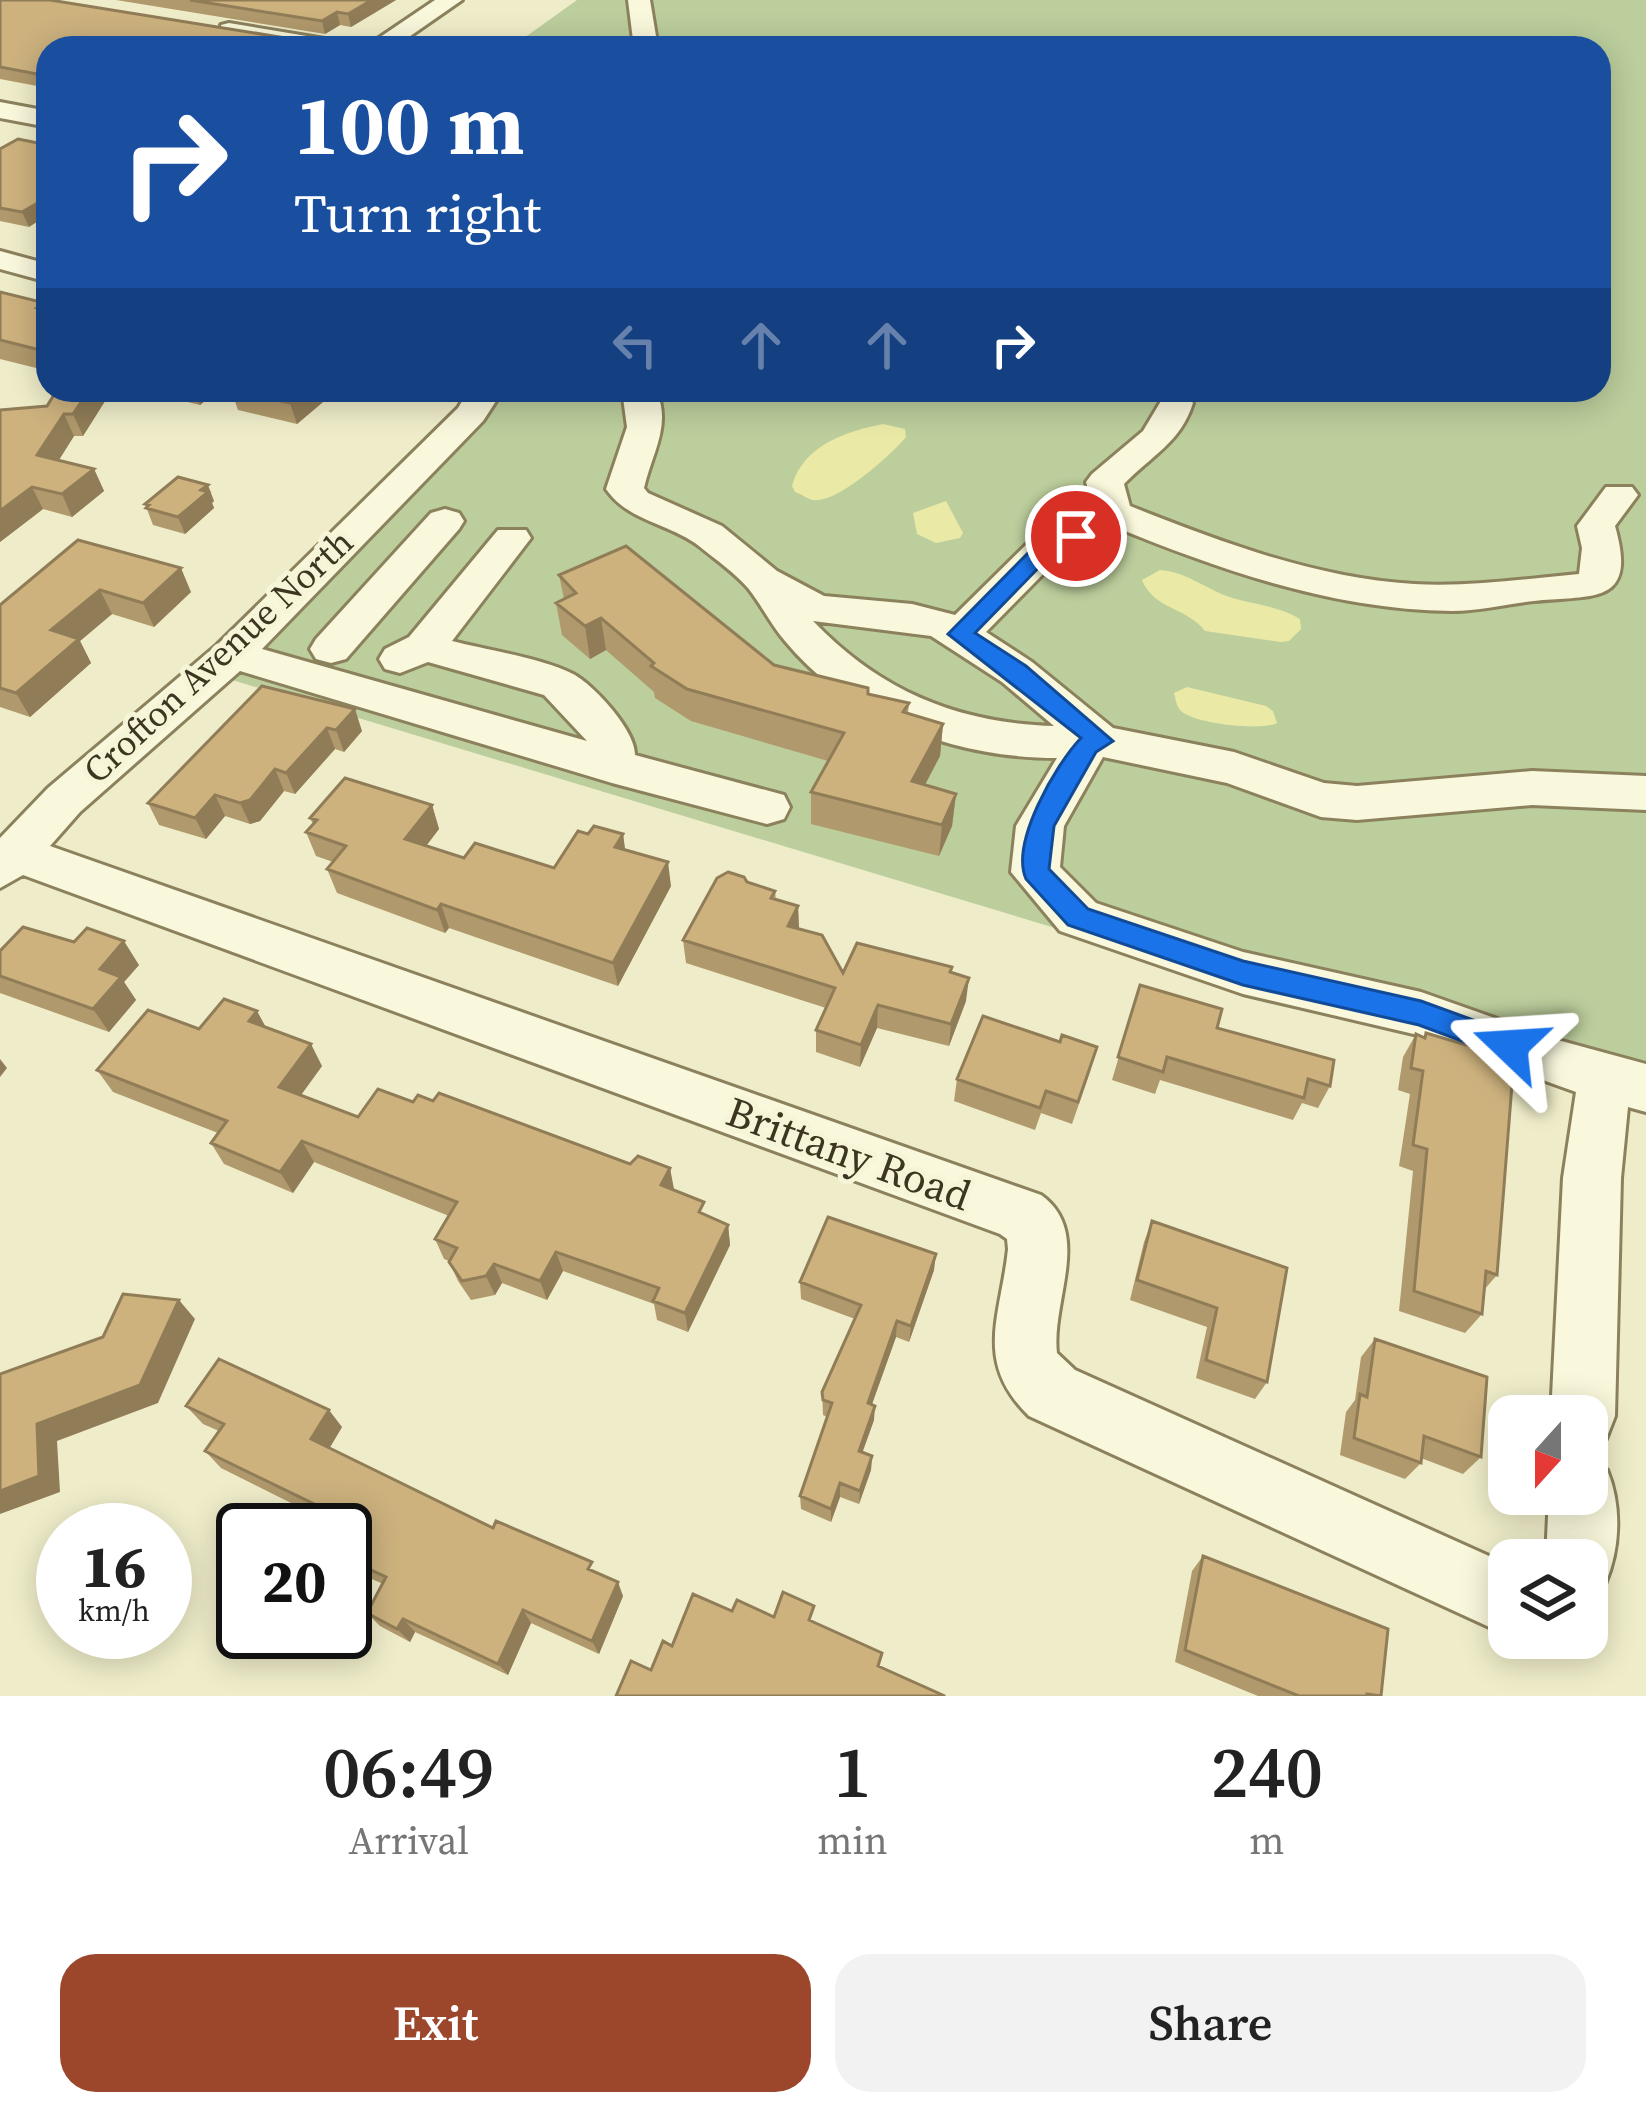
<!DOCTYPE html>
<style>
:root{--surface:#fff;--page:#f2f2f2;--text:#222;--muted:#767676;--accent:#9c462c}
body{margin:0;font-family:"Source Serif 4",serif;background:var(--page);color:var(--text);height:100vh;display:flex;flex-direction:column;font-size:45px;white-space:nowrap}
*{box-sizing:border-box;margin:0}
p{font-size:39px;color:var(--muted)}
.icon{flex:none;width:66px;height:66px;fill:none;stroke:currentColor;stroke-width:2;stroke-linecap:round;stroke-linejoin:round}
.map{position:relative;height:1696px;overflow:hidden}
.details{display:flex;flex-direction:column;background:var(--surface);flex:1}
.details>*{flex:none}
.guide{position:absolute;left:36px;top:36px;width:1575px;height:366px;border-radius:36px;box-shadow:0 6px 30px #0003;background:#1a4fa0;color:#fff;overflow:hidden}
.needle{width:78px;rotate:201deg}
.tools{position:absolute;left:1488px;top:1395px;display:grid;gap:24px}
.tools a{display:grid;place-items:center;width:120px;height:120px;border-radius:24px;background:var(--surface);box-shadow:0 6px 30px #0003;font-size:60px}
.speed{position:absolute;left:36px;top:1503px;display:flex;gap:24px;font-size:60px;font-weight:700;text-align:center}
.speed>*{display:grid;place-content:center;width:156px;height:156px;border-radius:50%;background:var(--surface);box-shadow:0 6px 30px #0003;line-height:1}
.speed small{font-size:30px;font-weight:400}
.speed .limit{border:6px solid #111;border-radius:18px;background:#fff;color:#111}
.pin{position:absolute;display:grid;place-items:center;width:102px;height:102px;color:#fff;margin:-51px;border:6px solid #fff;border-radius:50%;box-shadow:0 3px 12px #0007}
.me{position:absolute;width:132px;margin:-66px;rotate:290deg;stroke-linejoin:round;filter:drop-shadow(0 0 9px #0008)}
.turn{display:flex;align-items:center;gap:42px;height:252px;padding:0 60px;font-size:54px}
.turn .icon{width:156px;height:156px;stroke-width:2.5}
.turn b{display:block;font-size:84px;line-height:102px}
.lanes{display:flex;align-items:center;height:114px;padding:0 60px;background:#0003;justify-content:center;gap:60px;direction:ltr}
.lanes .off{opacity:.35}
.eta{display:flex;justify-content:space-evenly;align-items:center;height:204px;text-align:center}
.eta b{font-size:72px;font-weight:600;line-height:84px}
.cta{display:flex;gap:24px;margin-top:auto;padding:24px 60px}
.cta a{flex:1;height:138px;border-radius:36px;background:var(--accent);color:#fff;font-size:48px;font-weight:600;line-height:138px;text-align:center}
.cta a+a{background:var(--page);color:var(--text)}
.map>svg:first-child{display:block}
.green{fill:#bcce9c}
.sand{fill:#ebe9a6}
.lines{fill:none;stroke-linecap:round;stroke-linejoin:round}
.minor-casing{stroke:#8c815d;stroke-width:6}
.minor{fill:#f9f8dc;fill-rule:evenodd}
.wall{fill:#b0996c}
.shaded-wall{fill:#907d58}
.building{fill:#cdb27e;stroke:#907d58;stroke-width:3}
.route{fill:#1a73e8;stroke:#114b97;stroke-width:3}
.labels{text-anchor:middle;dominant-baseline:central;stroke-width:10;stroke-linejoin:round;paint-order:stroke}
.street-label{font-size:36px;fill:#3c3520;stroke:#f6f5d8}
.near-street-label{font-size:42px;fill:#3c3520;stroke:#f6f5d8}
</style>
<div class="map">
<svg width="1646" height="1696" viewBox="0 0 1646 1696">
<rect width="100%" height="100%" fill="#efedc9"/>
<path class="green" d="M 577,0 L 1646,0 L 1646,1106 L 229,679 L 509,390 L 1599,390 L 1599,48 L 510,48 Z"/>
<path class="sand" d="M 883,424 L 905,429 L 906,437 C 891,455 837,504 813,500 C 807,499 802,494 795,492 L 792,486 C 803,445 847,431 883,424 Z
M 946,501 L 963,533 L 960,538 L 936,543 L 917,534 L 913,513 Z
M 1160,570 C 1185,572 1202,586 1224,595 C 1250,605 1275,604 1300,619 L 1301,629 L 1289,641 L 1281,642 L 1205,631 C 1187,607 1154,610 1142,580 Z
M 1187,687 L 1266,706 L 1273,711 L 1277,723 C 1261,731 1195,724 1181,711 C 1176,706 1176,700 1174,693 Z"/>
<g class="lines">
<defs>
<path id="minor" d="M 435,0 L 462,0 L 393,48 L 364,48 Z
M 628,0 L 650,0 L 658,48 L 634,48 Z
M 229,23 L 337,41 L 349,48 L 294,48 L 221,35 L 221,25 Z
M 0,102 L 48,111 L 48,127 L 0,118 Z
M 0,251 L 48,264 L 48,282 L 0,269 Z
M 462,390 L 496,390 L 498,398 L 483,421 L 262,649 L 587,741 L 544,695 L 428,662 L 400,673 L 385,669 L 379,659 L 385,649 L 409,637 L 498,530 L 526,530 L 531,538 L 452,641 C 487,650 541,658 573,674 C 594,685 636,731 635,755 L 784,795 L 790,807 L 784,819 L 767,824 L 612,783 L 240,671 L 80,812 L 50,846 L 1041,1195 C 1093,1232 1051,1301 1057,1353 L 1075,1370 L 1509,1565 L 1509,1636 L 1029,1416 C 973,1361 1001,1316 1008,1249 L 1007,1239 L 1000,1234 L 23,875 L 0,888 L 0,838 L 48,788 L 217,645 L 458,408 L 464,398 Z
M 622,390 L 656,390 C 672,425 652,453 644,488 L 648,493 L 722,526 L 777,571 L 824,596 L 912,604 L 955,615 L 1031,540 L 1093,508 L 1086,482 L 1092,474 L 1143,431 L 1164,396 L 1188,396 L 1193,403 C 1181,442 1151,456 1124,484 L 1130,506 C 1221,542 1315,578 1414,584 C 1469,587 1525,579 1579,574 L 1582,548 L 1577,526 L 1606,487 L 1632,487 L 1638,495 L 1615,526 C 1638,606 1593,595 1534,601 C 1507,604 1480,611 1452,611 C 1335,610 1223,571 1115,527 L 1059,558 L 986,632 L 1032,662 L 1113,728 L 1234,752 L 1324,783 L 1357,786 L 1532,771 L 1646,776 L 1646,810 L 1532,805 L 1357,820 L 1321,817 L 1227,783 L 1103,757 L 1064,826 L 1060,867 L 1096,903 L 1243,952 L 1421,992 L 1554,1039 L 1646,1064 L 1646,1112 L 1628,1107 L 1621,1178 L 1615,1416 L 1606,1439 L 1587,1447 L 1587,1416 L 1551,1416 L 1563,1178 L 1576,1092 L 1418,1035 L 1243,994 L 1060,931 L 1011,872 L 1016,826 L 1057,758 C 956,758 850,720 785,641 C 771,625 761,604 748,588 C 735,573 715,559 699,546 C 669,523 629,522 606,489 L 627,427 ZM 813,621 L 931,636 L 1002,682 L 1054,726 C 957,723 880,691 813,621 Z
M 445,509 L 459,513 L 464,521 L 459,529 L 346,659 L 331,663 L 316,659 L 310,649 L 316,639 L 431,513 Z
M 1587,1462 L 1607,1470 C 1622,1506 1620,1549 1605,1584 L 1587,1592 L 1587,1560 L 1546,1560 L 1549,1494 L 1587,1494 Z"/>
</defs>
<use href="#minor" class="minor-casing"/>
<use href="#minor" class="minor"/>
</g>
<path class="wall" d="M 0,0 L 292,39 L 294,48 L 48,48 L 48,88 L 0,79 Z
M 116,0 L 396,0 L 351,27 L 340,25 L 325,34 Z
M 0,149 L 29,227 L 0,221 Z
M 0,292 L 45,303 L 48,309 L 48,371 L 0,359 Z
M 57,390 L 112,390 L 83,436 L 74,436 L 59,460 L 94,469 L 104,491 L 72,517 L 43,509 L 0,542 L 47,406 Z
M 138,390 L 218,390 L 200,405 Z
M 231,390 L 336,390 L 336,391 L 297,424 L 238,410 Z
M 214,501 L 212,503 L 214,508 L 185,534 L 153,525 L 145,504 Z
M 78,540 L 191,592 L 154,627 L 112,614 L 80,641 L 91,663 L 30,717 L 0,707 L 0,605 Z
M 559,575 L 774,665 L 868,694 L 909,703 L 908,713 L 943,724 L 940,756 L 925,785 L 956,794 L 952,826 L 939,856 L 811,824 L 811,792 L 828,761 L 691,721 L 655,698 L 654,692 L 606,650 L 590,659 L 562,635 L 556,603 L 564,599 Z
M 262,686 L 362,731 L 344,752 L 335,749 L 295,794 L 284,791 L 260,821 L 250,824 L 225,816 L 206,839 L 159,825 L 148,803 Z
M 432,805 L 439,829 L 426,846 L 464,858 L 554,868 L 588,834 L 623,834 L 625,849 L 671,886 L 618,986 L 449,928 L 445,933 L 337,893 L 327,869 L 333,862 L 316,856 L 306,832 L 313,824 L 310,818 Z
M 747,882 L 775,891 L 776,900 L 798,906 L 799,929 L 843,973 L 952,967 L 952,973 L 966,1001 L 949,1046 L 877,1028 L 860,1067 L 816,1052 L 816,1030 L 826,1008 L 686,963 L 683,940 Z
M 0,951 L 139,965 L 124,982 L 136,1000 L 109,1032 L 0,993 Z
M 1140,985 L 1217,1028 L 1330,1086 L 1318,1108 L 1302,1103 L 1293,1120 L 1160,1080 L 1155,1094 L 1112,1080 Z
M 266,1027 L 322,1066 L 300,1096 L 358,1117 L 413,1102 L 433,1101 L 630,1164 L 670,1168 L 673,1190 L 706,1215 L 728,1225 L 730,1245 L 688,1332 L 657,1320 L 654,1304 L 563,1271 L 547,1300 L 502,1283 L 495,1295 L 471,1300 L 458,1281 L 449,1261 L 444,1259 L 435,1239 L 449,1216 L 314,1162 L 293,1193 L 224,1164 L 211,1143 L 218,1133 L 113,1092 L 97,1070 L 199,1029 Z
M 1426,1033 L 1497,1275 L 1484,1290 L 1482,1314 L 1465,1333 L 1399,1311 L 1413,1171 L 1399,1166 L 1410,1094 L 1398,1090 L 1403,1057 L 1416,1034 L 1424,1037 Z
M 1091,1069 L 1072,1124 L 1041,1113 L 1035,1130 L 954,1101 L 957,1079 Z
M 1152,1221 L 1287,1268 L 1267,1382 L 1255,1399 L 1196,1378 L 1207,1327 L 1130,1300 L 1144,1242 Z
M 934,1270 L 909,1342 L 896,1337 L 872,1404 L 874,1420 L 862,1452 L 872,1456 L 871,1470 L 859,1504 L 840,1497 L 831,1522 L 801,1509 L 800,1496 L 827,1417 L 823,1415 L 822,1392 L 855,1319 L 801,1299 L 800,1282 Z
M 1375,1339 L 1481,1457 L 1463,1474 L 1421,1458 L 1421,1463 L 1405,1479 L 1340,1455 L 1346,1412 L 1355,1400 L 1361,1357 Z
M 186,1406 L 342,1427 L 329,1448 L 493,1528 L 597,1573 L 623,1596 L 599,1654 L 531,1623 L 508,1675 L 415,1632 L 410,1642 L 380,1626 L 367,1613 L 383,1584 L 354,1571 L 345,1562 L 345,1530 L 221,1468 L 205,1451 L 219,1431 L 203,1424 Z
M 1203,1556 L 1381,1696 L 1258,1696 L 1175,1662 L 1192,1571 Z"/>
<path class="shaded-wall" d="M 372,0 L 396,0 L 351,27 L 348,14 Z
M 337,12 L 340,25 L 325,34 L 322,21 Z
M 292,39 L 294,48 L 277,48 Z
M 48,72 L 48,88 L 47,88 L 42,75 Z
M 48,197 L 48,215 L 29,227 L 22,212 Z
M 89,390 L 112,390 L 83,436 L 73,414 Z
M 194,390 L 218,390 L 200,405 Z
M 305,390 L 336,391 L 297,424 L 290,403 Z
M 64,414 L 74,436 L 48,477 L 37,455 Z
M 94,469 L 104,491 L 72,517 L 62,494 Z
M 208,485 L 214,501 L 212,503 L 214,508 L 185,534 L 178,517 Z
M 32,487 L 43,509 L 0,542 L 0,511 Z
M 181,568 L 191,592 L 154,627 L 143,603 Z
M 100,590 L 112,614 L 80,641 L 91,663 L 30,717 L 16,693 L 51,630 Z
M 601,618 L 606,650 L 590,659 L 585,626 Z
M 355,709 L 362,731 L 344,752 L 336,730 Z
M 943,724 L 940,756 L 910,813 L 912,781 Z
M 327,728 L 335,749 L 295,794 L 286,773 Z
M 275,769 L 284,791 L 260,821 L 250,824 L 240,803 Z
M 956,794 L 952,826 L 939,856 L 942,825 Z
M 215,795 L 225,816 L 206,839 L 195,818 Z
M 432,805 L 439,829 L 413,863 L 405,839 Z
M 623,834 L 626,858 L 615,847 Z
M 668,862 L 671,886 L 618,986 L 613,963 Z
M 441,904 L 449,928 L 445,933 L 437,910 Z
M 798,906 L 799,930 L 788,926 Z
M 124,941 L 139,965 L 124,982 L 136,1000 L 109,1032 L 93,1009 L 100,969 Z
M 969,978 L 966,1001 L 949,1046 L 951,1024 Z
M 878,1005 L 877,1028 L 860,1067 L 861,1045 Z
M 257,1011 L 269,1033 L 249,1021 Z
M 311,1044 L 322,1066 L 291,1109 L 279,1087 Z
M 0,1059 L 7,1068 L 0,1077 Z
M 302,1141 L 314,1162 L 293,1193 L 280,1172 Z
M 670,1168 L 674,1189 L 665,1206 L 661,1185 Z
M 728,1225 L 730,1245 L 688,1332 L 685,1313 Z
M 556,1252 L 563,1271 L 547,1300 L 540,1281 Z
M 936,1254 L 934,1270 L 909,1342 L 911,1326 Z
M 494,1264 L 502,1283 L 495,1295 L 486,1276 Z
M 179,1300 L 195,1319 L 158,1403 L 57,1441 L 60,1492 L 0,1514 L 0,1491 L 37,1424 Z
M 897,1321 L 896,1337 L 867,1418 L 868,1403 Z
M 875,1406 L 874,1420 L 858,1465 L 859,1451 Z
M 329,1410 L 342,1427 L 325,1456 L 311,1439 Z
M 872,1456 L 871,1470 L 859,1504 L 860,1491 Z
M 840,1483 L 840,1497 L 831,1522 L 831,1509 Z
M 618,1582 L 623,1596 L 599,1654 L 592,1641 Z
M 523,1610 L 531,1623 L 508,1675 L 498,1664 Z
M 403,1619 L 415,1632 L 410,1642 L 397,1629 Z"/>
<path class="building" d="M 0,0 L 50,0 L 292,39 L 277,48 L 109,48 L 106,42 L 94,48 L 48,48 L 48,72 L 42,75 L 0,67 Z
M 190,0 L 372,0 L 348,14 L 337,12 L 322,21 Z
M 18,139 L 48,145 L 48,197 L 22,212 L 0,208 L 0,149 Z
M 0,292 L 45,303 L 37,308 L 48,311 L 48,352 L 0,340 Z
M 57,390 L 89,390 L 73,414 L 64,414 L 37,455 L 94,469 L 62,494 L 32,487 L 0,511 L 0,410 L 47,406 Z
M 236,390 L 305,390 L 290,403 Z
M 178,477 L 208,485 L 201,490 L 208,492 L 178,517 L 146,508 L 149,505 L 145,504 Z
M 78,540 L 181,568 L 143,603 L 100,590 L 51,630 L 79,639 L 16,693 L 0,688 L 0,605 Z
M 626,546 L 774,665 L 868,688 L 868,694 L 909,703 L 903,712 L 943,724 L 912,781 L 956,794 L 942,825 L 811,792 L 844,733 L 687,689 L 651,666 L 654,663 L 601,618 L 585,626 L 556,603 L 576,593 L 559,575 Z
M 262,686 L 355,709 L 336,730 L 327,728 L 286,773 L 275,769 L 250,800 L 240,803 L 215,795 L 195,818 L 148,803 Z
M 345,778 L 432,805 L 405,839 L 464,858 L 475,843 L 554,868 L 578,831 L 588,834 L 594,826 L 623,834 L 615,847 L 668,862 L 613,963 L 441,904 L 437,910 L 327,869 L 346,846 L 306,832 L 317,820 L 310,818 Z
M 728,872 L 744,877 L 747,882 L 775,891 L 771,898 L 798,906 L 788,926 L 822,935 L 843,973 L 857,943 L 952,967 L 950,972 L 969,978 L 951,1024 L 878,1005 L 861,1045 L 816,1030 L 835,988 L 683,940 L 717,878 Z
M 23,927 L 74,942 L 87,928 L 124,941 L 100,969 L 121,977 L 93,1009 L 0,976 L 0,951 Z
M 1140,985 L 1222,1009 L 1217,1028 L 1334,1060 L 1330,1086 L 1308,1079 L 1304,1098 L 1167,1057 L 1163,1072 L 1118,1057 Z
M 224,999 L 257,1011 L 249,1021 L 311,1044 L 279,1087 L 358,1117 L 378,1089 L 413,1102 L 418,1095 L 433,1101 L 439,1093 L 630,1164 L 638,1156 L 670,1168 L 661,1185 L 704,1202 L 699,1212 L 728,1225 L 685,1313 L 653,1301 L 659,1288 L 556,1252 L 540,1281 L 494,1264 L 486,1276 L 462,1281 L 449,1262 L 457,1248 L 435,1239 L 457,1202 L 302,1141 L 280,1172 L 211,1143 L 227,1121 L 97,1070 L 148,1010 L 199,1029 Z
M 983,1016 L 1060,1042 L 1062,1035 L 1097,1047 L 1078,1102 L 1046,1091 L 1040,1108 L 957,1079 Z
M 1426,1033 L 1514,1059 L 1497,1275 L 1486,1271 L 1482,1314 L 1414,1291 L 1427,1149 L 1413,1145 L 1423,1071 L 1411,1068 L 1416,1034 L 1425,1038 Z
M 828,1217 L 936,1254 L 911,1326 L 897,1321 L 868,1403 L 875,1406 L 859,1451 L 872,1456 L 860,1491 L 840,1483 L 831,1509 L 800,1496 L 832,1403 L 823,1400 L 822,1392 L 861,1305 L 800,1282 Z
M 1152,1221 L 1287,1268 L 1267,1382 L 1206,1360 L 1217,1308 L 1137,1280 Z
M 123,1294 L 179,1300 L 140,1385 L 37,1424 L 39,1476 L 0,1491 L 0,1374 L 103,1337 Z
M 1375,1339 L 1487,1377 L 1481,1457 L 1424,1436 L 1421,1463 L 1354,1438 L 1360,1394 L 1367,1397 Z
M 219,1359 L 329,1410 L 311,1439 L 493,1528 L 496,1521 L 592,1562 L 588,1569 L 618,1582 L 592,1641 L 523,1610 L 498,1664 L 403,1619 L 397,1629 L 367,1613 L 386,1577 L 345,1558 L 345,1530 L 299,1530 L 314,1504 L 205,1451 L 224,1424 L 186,1406 Z
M 1203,1556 L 1388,1629 L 1381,1696 L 1367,1694 L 1367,1696 L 1299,1696 L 1185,1650 Z
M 783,1592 L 814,1606 L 809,1620 L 882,1653 L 878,1666 L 945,1696 L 616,1696 L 631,1661 L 651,1670 L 663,1641 L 672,1646 L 693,1594 L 732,1611 L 737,1600 L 774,1617 Z"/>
<path class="route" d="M 1076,529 L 1087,536 L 1052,554 L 975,633 L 1026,666 L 1113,741 L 1096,752 L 1054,826 L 1049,869 L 1088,909 L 1243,961 L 1421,1001 L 1520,1037 L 1525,1046 L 1520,1055 L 1510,1059 L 1419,1025 L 1243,985 L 1068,925 L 1026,879 C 1010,843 1056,764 1081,738 L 948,634 L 1037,544 Z"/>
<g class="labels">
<g class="street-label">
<text transform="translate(218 656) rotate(-43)">Crofton Avenue North</text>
</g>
<g class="near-street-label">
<text transform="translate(849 1153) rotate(20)">Brittany Road</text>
</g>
</g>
</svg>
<div class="tools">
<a><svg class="needle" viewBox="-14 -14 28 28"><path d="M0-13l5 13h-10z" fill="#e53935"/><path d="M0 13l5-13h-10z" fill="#767676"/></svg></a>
<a><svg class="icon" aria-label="layers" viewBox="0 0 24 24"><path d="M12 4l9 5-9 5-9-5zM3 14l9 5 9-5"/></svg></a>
</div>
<div class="speed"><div>16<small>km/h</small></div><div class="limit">20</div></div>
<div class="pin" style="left:1076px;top:536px;background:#d93025"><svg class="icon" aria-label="arrive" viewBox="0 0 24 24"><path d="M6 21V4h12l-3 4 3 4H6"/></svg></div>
<svg class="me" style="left:1510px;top:1046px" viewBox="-20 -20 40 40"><path d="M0-17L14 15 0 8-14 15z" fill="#1a73e8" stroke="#fff" stroke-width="4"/></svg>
<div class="guide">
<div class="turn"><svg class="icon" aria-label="right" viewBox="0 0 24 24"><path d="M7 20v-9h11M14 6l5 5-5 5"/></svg><div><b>100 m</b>Turn right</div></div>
<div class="lanes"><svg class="icon off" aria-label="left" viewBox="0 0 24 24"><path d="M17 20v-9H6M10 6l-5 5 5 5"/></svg><svg class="icon off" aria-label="ahead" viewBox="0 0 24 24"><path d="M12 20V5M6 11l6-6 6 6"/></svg><svg class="icon off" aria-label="ahead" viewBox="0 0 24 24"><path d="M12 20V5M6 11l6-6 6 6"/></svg><svg class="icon" aria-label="right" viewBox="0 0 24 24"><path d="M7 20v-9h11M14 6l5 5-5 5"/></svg></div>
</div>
</div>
<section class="details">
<div class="eta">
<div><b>06:49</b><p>Arrival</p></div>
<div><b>1</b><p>min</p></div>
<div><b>240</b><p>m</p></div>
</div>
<div class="cta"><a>Exit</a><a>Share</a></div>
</section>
